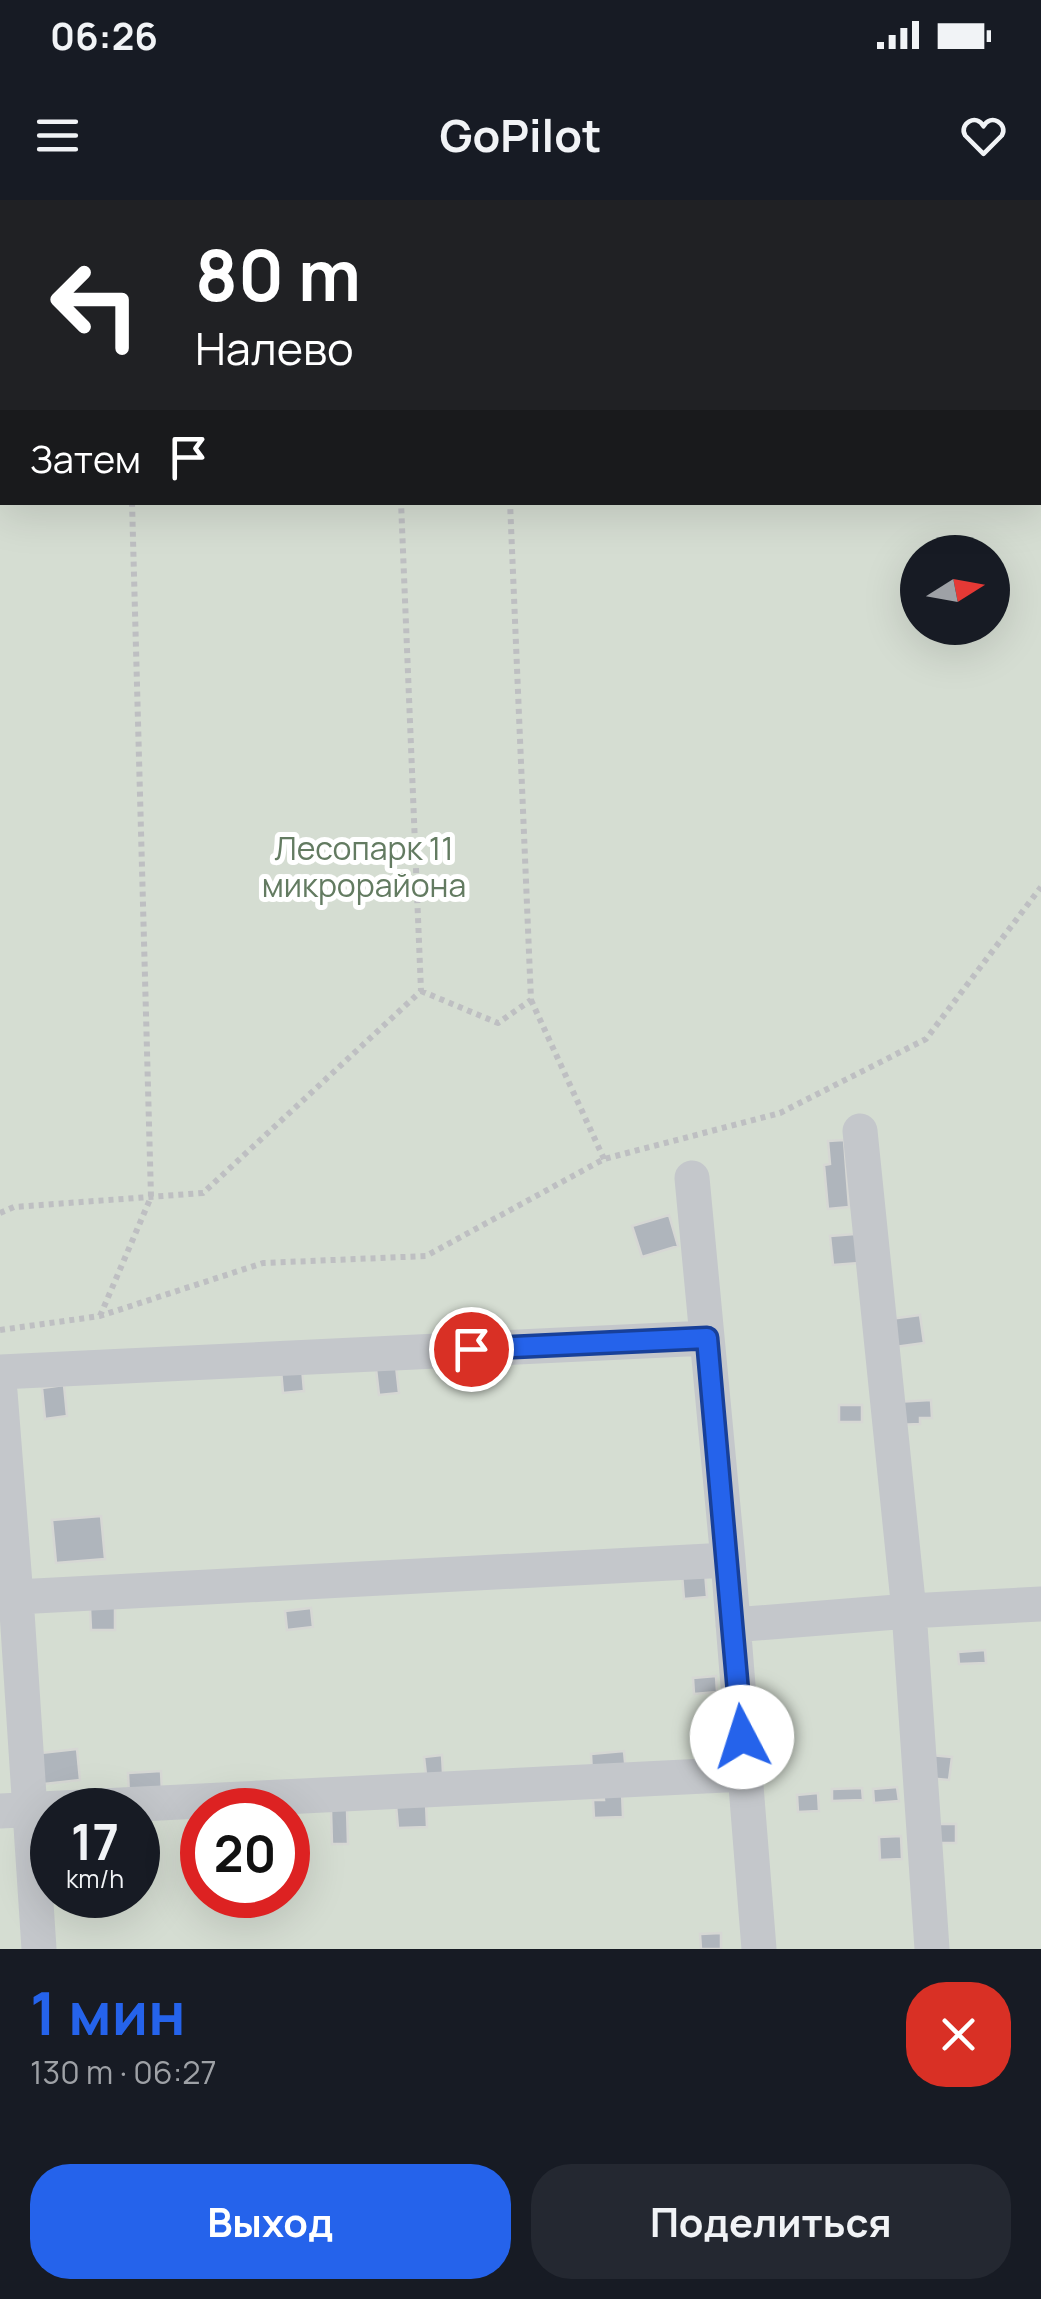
<!DOCTYPE html>
<html lang="ru">
<meta charset="utf-8">
<style>
:root{--surface:#171b24;--page:#242831;--text:#f1f3f6;--muted:#9ea1a6;--accent:#2563eb}
body{margin:0;font-family:Manrope,sans-serif;background:var(--page);color:var(--text);height:100vh;display:flex;flex-direction:column;font-size:38px;white-space:nowrap}
*{box-sizing:border-box;margin:0}
p{font-size:32px;color:var(--muted)}
.icon{flex:none;width:55px;height:55px;fill:none;stroke:currentColor;stroke-width:2;stroke-linecap:round;stroke-linejoin:round}
.map{position:relative;height:1749px;overflow:hidden}
.side{display:flex;flex-direction:column;background:var(--surface);flex:1}
.side>*{flex:none}
.guide{position:absolute;left:0px;top:0px;width:1042px;height:305px;box-shadow:0 10px 40px #0002;background:#202124;color:#fff;overflow:hidden}
.needle{width:65px;rotate:79deg}
.controls{position:absolute;left:900px;top:335px;display:grid;gap:20px}
.controls a{display:grid;place-items:center;width:110px;height:110px;border-radius:50%;background:var(--surface);box-shadow:0 10px 40px #0002;font-size:50px}
.speed{position:absolute;left:30px;top:1588px;display:flex;gap:20px;font-size:50px;font-weight:700;text-align:center}
.speed>*{display:grid;place-content:center;width:130px;height:130px;border-radius:50%;background:var(--surface);box-shadow:0 10px 40px #0002;line-height:1}
.speed small{font-size:25px;font-weight:400}
.speed .limit{border:15px solid #d22;background:#fff;color:#111}
.pin{position:absolute;display:grid;place-items:center;width:85px;height:85px;color:#fff;margin:-42px;border:5px solid #fff;border-radius:50%;box-shadow:0 2px 10px #0007}
.me{position:absolute;width:110px;margin:-55px;rotate:355deg;stroke-linejoin:round;filter:drop-shadow(0 0 8px #0008)}
.turn{display:flex;align-items:center;gap:35px;height:210px;padding:0 30px;font-size:45px}
.turn .icon{width:130px;height:130px;stroke-width:2.5}
.turn b{display:block;font-size:70px;line-height:85px}
.then{display:flex;align-items:center;height:95px;padding:0 30px;background:#0003;gap:20px;font-size:38px}
.round{display:grid;place-items:center;flex:none;width:105px;height:105px;border-radius:40px;background:var(--page)}
.summary{display:flex;align-items:center;justify-content:space-between;height:170px;padding:0 30px}
h1{font-size:60px;font-weight:700;line-height:75px;color:var(--accent)}
.action{display:flex;gap:20px;margin-top:auto;padding:20px 30px}
.action a{flex:1;height:115px;border-radius:40px;background:var(--accent);color:#fff;font-size:40px;font-weight:700;line-height:115px;text-align:center}
.action a+a{background:var(--page);color:var(--text)}
.status{display:flex;justify-content:space-between;align-items:center;height:70px;padding:0 50px;background:var(--surface);direction:ltr}
.status svg{height:28px;fill:currentColor}
header{display:flex;justify-content:space-between;align-items:center;height:130px;padding:0 30px;background:var(--surface);font-size:45px;font-weight:700}
.map>svg:first-child{display:block}
.green{fill:#d5ddd2;fill-rule:evenodd}
.building{fill:#afb5bc;stroke:#d6d7d4;stroke-width:2.5}
.lines{fill:none;stroke-linecap:round;stroke-linejoin:round}
.path{stroke:#bebfc2;stroke-width:6;stroke-dasharray:5 5;stroke-linecap:butt}
.minor{stroke:#c4c7cb;stroke-width:35}
.route-casing{stroke:#184099;stroke-width:25}
.route{stroke:#2563eb;stroke-width:18}
.labels{text-anchor:middle;dominant-baseline:central;stroke-width:10;stroke-linejoin:round;paint-order:stroke}
.park-label{font-size:32px;fill:#637b61;stroke:#fff}
</style>
<div class="status"><b>06:26</b><svg viewBox="0 0 49 12"><path d="M0 12V9h3v3zM5 12V6h3v6zM10 12V3h3v9zM15 12V0h3v12zM26 1h20v11H26zM47 4h2v5h-2z"/></svg></div>
<header><svg class="icon" aria-label="menu" viewBox="0 0 24 24"><path d="M4 6h16M4 12h16M4 18h16"/></svg>GoPilot<svg class="icon" aria-label="heart" viewBox="0 0 24 24"><path d="M12 20l-8-8c-3-5 5-10 8-4 3-6 11-1 8 4z"/></svg></header>
<div class="map">
<svg width="1041" height="1749" viewBox="0 0 1041 1749">
<rect width="100%" height="100%" fill="#f5f6f1"/>
<path class="green" d="M 0,0 L 1041,0 L 1041,1749 L 0,1749 ZM 2,2 L 1040,2 L 1040,302 L 2,302 ZM 918,352 L 992,352 L 992,428 L 918,428 ZM 52,1610 L 138,1610 L 138,1695 L 52,1695 ZM 202,1610 L 288,1610 L 288,1695 L 202,1695 Z"/>
<path class="building" d="M 844,940 L 849,1007 L 828,1009 L 824,965 L 830,964 L 828,941 Z
M 669,1015 L 678,1046 L 642,1057 L 632,1026 Z
M 855,1034 L 859,1063 L 833,1065 L 830,1036 Z
M 920,1115 L 924,1143 L 895,1147 L 890,1119 Z
M 490,1160 L 492,1183 L 468,1185 L 465,1162 Z
M 396,1166 L 399,1193 L 379,1195 L 376,1169 Z
M 302,1168 L 304,1191 L 283,1193 L 281,1170 Z
M 64,1185 L 67,1216 L 45,1219 L 42,1188 Z
M 931,1200 L 932,1218 L 920,1218 L 920,1224 L 896,1225 L 895,1202 Z
M 839,1205 L 862,1205 L 862,1222 L 839,1222 Z
M 101,1316 L 105,1359 L 56,1363 L 52,1320 Z
M 705,1372 L 707,1397 L 684,1399 L 682,1374 Z
M 115,1407 L 115,1430 L 91,1430 L 90,1408 Z
M 311,1408 L 313,1427 L 287,1430 L 285,1411 Z
M 985,1450 L 986,1463 L 959,1464 L 958,1452 Z
M 716,1476 L 717,1492 L 694,1494 L 693,1478 Z
M 77,1549 L 80,1580 L 44,1584 L 41,1553 Z
M 624,1551 L 626,1573 L 592,1575 L 591,1554 Z
M 442,1555 L 443,1573 L 426,1575 L 424,1557 Z
M 930,1555 L 952,1557 L 949,1580 L 927,1578 Z
M 161,1571 L 162,1593 L 129,1595 L 128,1573 Z
M 897,1587 L 899,1601 L 874,1603 L 873,1589 Z
M 862,1588 L 863,1600 L 832,1601 L 832,1589 Z
M 603,1592 L 622,1592 L 623,1617 L 594,1618 L 593,1600 L 604,1600 Z
M 818,1593 L 819,1611 L 798,1612 L 797,1595 Z
M 426,1603 L 427,1627 L 398,1628 L 396,1605 Z
M 347,1609 L 348,1644 L 332,1644 L 331,1610 Z
M 931,1624 L 956,1624 L 956,1643 L 930,1643 Z
M 901,1636 L 902,1659 L 880,1660 L 879,1637 Z
M 721,1733 L 721,1749 L 701,1749 L 700,1734 Z"/>
<g class="lines">
<path class="path" d="M 124,0 L 124,2
M 389,0 L 389,2
M 198,2 L 223,0
M 467,2 L 468,0
M 0,104 L 2,102
M 421,791 L 498,823 L 531,800 L 510,302
M 531,800 L 604,959
M 0,1013 L 14,1007 L 203,993 L 421,791 L 401,302
M 100,1116 L 151,997 L 132,302
M 0,1130 L 100,1116 L 263,1063 L 426,1056 L 604,959 L 780,913 L 926,839 L 1041,687"/>
<path class="minor" d="M 860,931 L 909,1411 L 932,1749
M 692,978 L 728,1360
M 0,1172 L 707,1138
M 0,1192 L 16,1397 L 0,1398
M 733,1425 L 909,1411 L 1041,1404
M 0,1611 L 745,1574
M 39,1749 L 16,1397 L 728,1360 L 759,1749"/>
</g>
<g class="lines">
<defs>
<path id="route" d="M 471,1149 L 707,1138 L 742,1537"/>
</defs>
<use href="#route" class="route-casing"/>
<use href="#route" class="route"/>
</g>
<g class="labels">
<g class="park-label">
<text x="364" y="648">Лесопарк 11<tspan x="364" dy="37">микрорайона</tspan></text>
</g>
</g>
</svg>
<div class="controls">
<a><svg class="needle" viewBox="-14 -14 28 28"><path d="M0-13l5 13h-10z" fill="#e53935"/><path d="M0 13l5-13h-10z" fill="#9ea1a6"/></svg></a>
</div>
<div class="speed"><div>17<small>km/h</small></div><div class="limit">20</div></div>
<div class="pin" style="left:471px;top:1149px;background:#d93025"><svg class="icon" aria-label="arrive" viewBox="0 0 24 24"><path d="M6 21V4h12l-3 4 3 4H6"/></svg></div>
<svg class="me" style="left:742px;top:1537px" viewBox="-20 -20 40 40"><circle r="19" fill="#fff"/><path d="M0-13L10 11 0 6-10 11z" fill="#2563eb"/></svg>
<div class="guide">
<div class="turn"><svg class="icon" aria-label="left" viewBox="0 0 24 24"><path d="M17 20v-9H6M10 6l-5 5 5 5"/></svg><div><b>80 m</b>Налево</div></div>
<div class="then">Затем<svg class="icon" aria-label="arrive" viewBox="0 0 24 24"><path d="M6 21V4h12l-3 4 3 4H6"/></svg></div>
</div>
</div>
<section class="side">
<div class="summary"><div><h1>1 мин</h1><p>130 m · 06:27</p></div><a class="round" style="background:#d93025;color:#fff"><svg class="icon" aria-label="close" viewBox="0 0 24 24"><path d="M6 6l12 12M18 6L6 18"/></svg></a></div>
<div class="action"><a>Выход</a><a>Поделиться</a></div>
</section>
